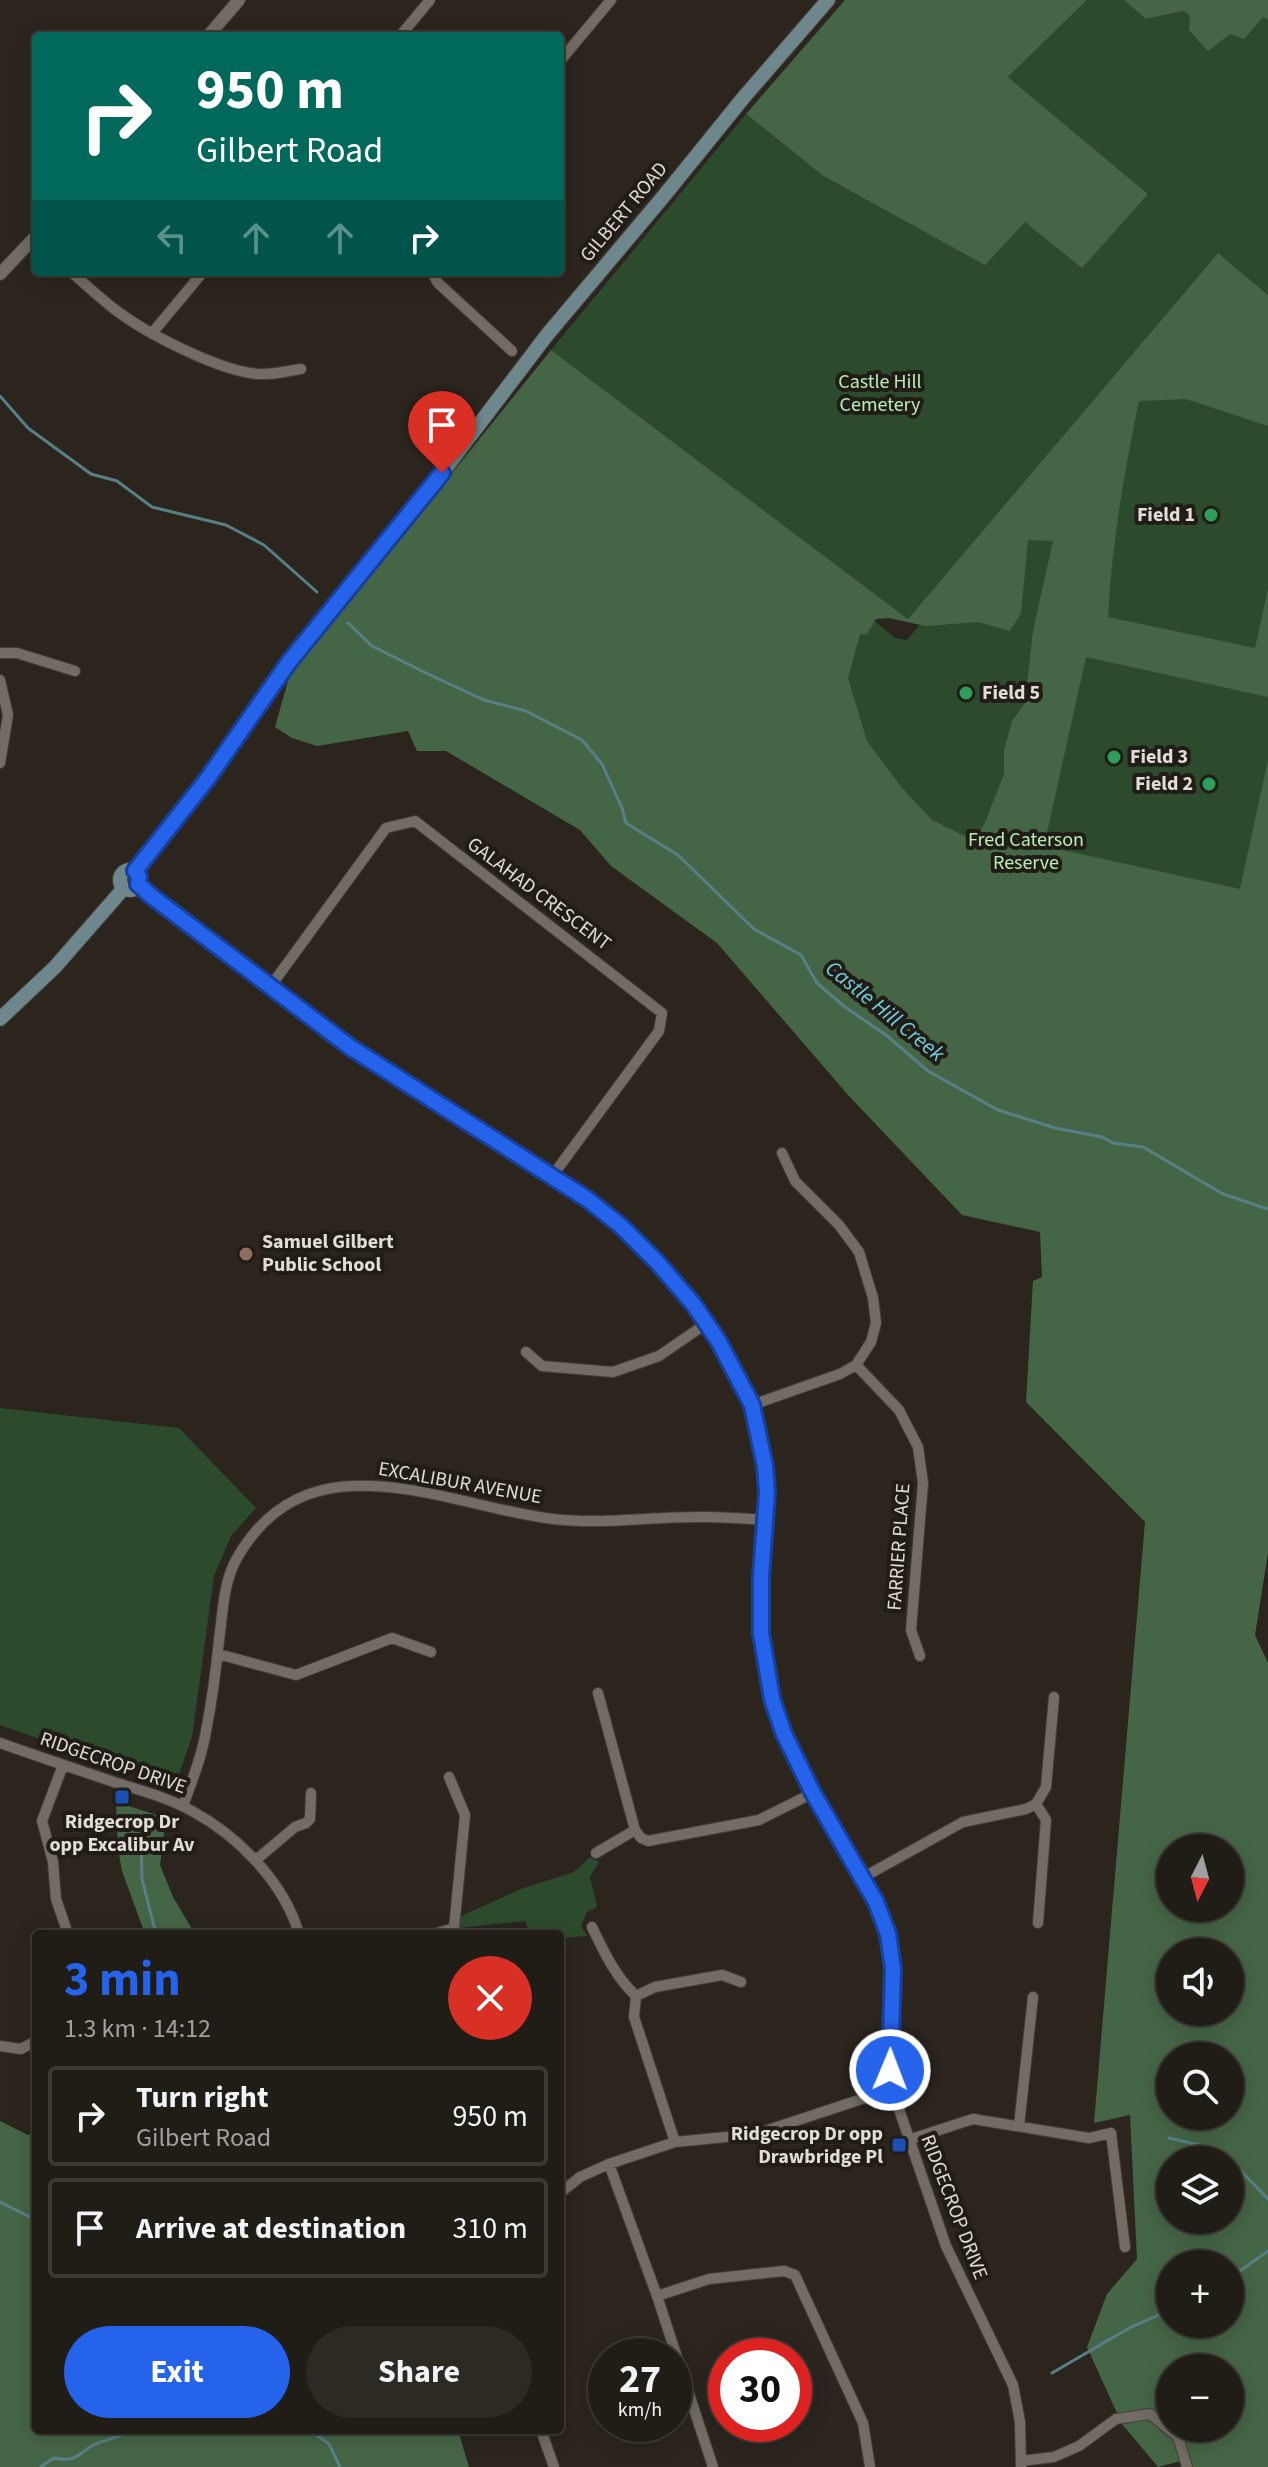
<!DOCTYPE html>
<meta charset="utf-8">
<style>
:root{--surface:#201c16;--page:#2d2923;--text:#f1f3f6;--muted:#a2a1a1;--line:#3d3a35;--accent:#2563eb}
body{margin:0;font-family:"Source Sans 3",sans-serif;background:var(--page);color:var(--text);height:100vh;display:flex;flex-direction:column;font-size:30px;white-space:nowrap}
*{box-sizing:border-box;margin:0}
p{font-size:26px;color:var(--muted)}
.icon{flex:none;width:44px;height:44px;fill:none;stroke:currentColor;stroke-width:2;stroke-linecap:round;stroke-linejoin:round}
.map{position:relative;flex:1;overflow:hidden}
.side{position:absolute;left:32px;top:1930px;width:532px;height:504px;display:flex;flex-direction:column;background:var(--surface);border-radius:8px;box-shadow:0 4px 20px #0003,0 0 0 2px var(--line)}
.side>*{flex:none}
.top-card{position:absolute;left:32px;top:32px;width:532px;height:244px;border-radius:8px;box-shadow:0 4px 20px #0003,0 0 0 2px var(--line);background:#00695c;color:#fff;overflow:hidden}
.needle{width:52px;rotate:186deg}
.controls{position:absolute;left:1156px;top:1834px;display:grid;gap:16px}
.controls a{display:grid;place-items:center;width:88px;height:88px;border-radius:50%;background:var(--surface);box-shadow:0 4px 20px #0003,0 0 0 2px var(--line);font-size:40px}
.speed{position:absolute;left:588px;top:2338px;display:flex;gap:16px;font-size:40px;font-weight:700;text-align:center}
.speed>*{display:grid;place-content:center;width:104px;height:104px;border-radius:50%;background:var(--surface);box-shadow:0 4px 20px #0003,0 0 0 2px var(--line);line-height:1}
.speed small{font-size:20px;font-weight:400}
.speed .limit{border:12px solid #d22;background:#fff;color:#111}
.pin{position:absolute;display:grid;place-items:center;width:68px;height:68px;color:#fff;margin:-82px -34px;border-radius:50% 50% 50% 0;rotate:-45deg;box-shadow:0 0 8px #0007}
.pin .icon{rotate:45deg}
.me{position:absolute;width:88px;margin:-44px;rotate:1deg;stroke-linejoin:round;filter:drop-shadow(0 0 6px #0008)}
.turn{display:flex;align-items:center;gap:28px;height:168px;padding:0 32px;font-size:36px}
.turn .icon{width:104px;height:104px;stroke-width:2.5}
.turn b{display:block;font-size:56px;line-height:68px}
.lanes{display:flex;align-items:center;height:76px;padding:0 32px;background:#0003;justify-content:center;gap:40px;direction:ltr}
.lanes .off{opacity:.35}
.round{display:grid;place-items:center;flex:none;width:84px;height:84px;border-radius:42px;background:var(--page)}
.head{display:flex;align-items:center;justify-content:space-between;height:136px;padding:0 32px}
h1{font-size:48px;font-weight:700;line-height:60px;color:var(--accent)}
.primary-button{display:flex;gap:16px;margin-top:auto;padding:16px 32px}
.primary-button a{flex:1;height:92px;border-radius:48px;background:var(--accent);color:#fff;font-size:32px;font-weight:700;line-height:92px;text-align:center}
.primary-button a+a{background:var(--page);color:var(--text)}
ul{padding:0;list-style:none}
li{display:flex;align-items:center;gap:24px;height:100px;margin:0 16px 12px;padding:0 16px;border:4px solid var(--line);border-radius:8px}
li div{flex:1}
li b{display:block;font-size:30px}
li em{font-style:normal}
.map>svg:first-child{display:block}
.green{fill:#2c4b2d}
.forest{fill:#456646;fill-rule:evenodd}
.lines{fill:none;stroke-linecap:round;stroke-linejoin:round}
.stream{stroke:#578086;stroke-width:3}
.minor-casing{stroke:#443f3a;stroke-width:12}
.tertiary-casing{stroke:#443f3a;stroke-width:14}
.secondary-casing{stroke:#443f3a;stroke-width:16}
.minor{stroke:#726c64;stroke-width:10}
.tertiary{stroke:#726c64;stroke-width:12}
.secondary{stroke:#6d878c;stroke-width:14}
.route-casing{stroke:#184099;stroke-width:20}
.route{stroke:#2563eb;stroke-width:14}
.leisure-dot{fill:#2e9e5b;stroke:#211c15;stroke-width:3}
.education-dot{fill:#8d6e63;stroke:#211c15;stroke-width:3}
.transit-dot{fill:#1a4fb4;stroke:#211c15;stroke-width:3}
.labels{text-anchor:middle;dominant-baseline:central;stroke-width:8;stroke-linejoin:round;paint-order:stroke}
.street-label{font-size:20px;fill:#e0dcd8;stroke:#211c15}
.park-label{font-size:20px;fill:#b7efb8;stroke:#211c15}
.poi-label{font-size:20px;font-weight:bold;fill:#e0dcd8;stroke:#211c15;text-anchor:end}
.water-label{font-size:22px;font-style:italic;fill:#72d0e3;stroke:#211c15}
</style>
<div class="map">
<svg width="1268" height="2467" viewBox="0 0 1268 2467">
<rect width="100%" height="100%" fill="#2b251e"/>
<path class="green" d="M 1087,0 L 1124,0 L 1147,19 L 1183,11 L 1230,34 L 1264,17 L 1268,20 L 1268,295 L 1218,253 L 908,619 L 551,350 L 746,114 L 822,175 L 1025,222 L 1148,194 L 1008,77 Z
M 1197,291 L 1268,350 L 1268,1209 L 410,557 L 569,365 L 895,638 L 907,640 Z
M 0,1408 L 179,1428 L 256,1508 L 231,1536 L 214,1576 L 192,1737 L 178,1777 L 165,1783 L 0,1725 Z
M 590,1857 L 599,1862 L 590,1877 L 597,1907 L 587,1912 L 581,1926 L 587,1936 L 560,1938 L 560,1934 L 530,1934 L 525,1921 L 460,1928 L 459,1917 L 521,1889 L 574,1872 Z"/>
<path class="forest" d="M 845,0 L 1087,0 L 1008,77 L 1148,194 L 1082,268 L 1025,222 L 985,265 L 822,175 L 746,114 Z
M 1124,0 L 1268,0 L 1268,20 L 1263,17 L 1244,39 L 1230,34 L 1208,51 L 1189,30 L 1190,15 L 1183,11 L 1146,19 Z
M 1218,253 L 1268,295 L 1268,426 L 1186,399 L 1139,401 C 1124,473 1112,543 1108,617 L 1255,648 L 1268,589 L 1268,697 L 1086,657 L 1044,846 L 1240,889 L 1268,760 L 1268,1553 L 1255,1635 L 1268,1663 L 1268,2467 L 1187,2467 L 1185,2460 L 1158,2467 L 1122,2424 L 1087,2347 L 1107,2294 L 1137,2259 L 1130,2115 L 1094,2123 L 1145,1522 L 1026,1402 L 1033,1281 L 1042,1277 L 1040,1232 L 962,1215 L 848,1095 L 717,943 L 611,866 L 580,830 L 446,751 L 417,751 L 408,731 L 317,746 L 292,738 L 275,727 L 290,674 L 551,350 L 908,619 ZM 1028,540 L 1053,541 L 1033,631 L 1025,703 L 1012,721 L 1004,751 L 1004,774 L 984,825 L 973,840 L 932,820 L 902,788 L 867,741 L 848,678 L 860,634 L 867,634 L 876,619 L 889,618 L 925,626 L 978,622 L 1010,631 L 1021,613 ZM 1170,1848 L 1230,1848 L 1230,1908 L 1170,1908 ZM 1170,1952 L 1230,1952 L 1230,2012 L 1170,2012 ZM 1170,2056 L 1230,2056 L 1230,2116 L 1170,2116 ZM 1170,2160 L 1230,2160 L 1230,2220 L 1170,2220 ZM 1170,2264 L 1230,2264 L 1230,2324 L 1170,2324 ZM 1170,2368 L 1230,2368 L 1230,2428 L 1170,2428 Z
M 116,1802 L 166,1818 L 160,1865 L 173,1897 L 195,1934 L 145,1934 L 122,1871 L 118,1848 Z
M 0,2121 L 28,2135 L 36,2131 L 36,2430 L 458,2430 L 469,2467 L 0,2467 Z"/>
<g class="lines">
<path class="stream" d="M 0,396 L 28,428 L 91,474 L 117,481 L 152,507 L 226,525 L 264,545 L 317,592
M 348,623 L 372,646 L 428,674 L 484,700 L 526,711 L 582,740 L 602,764 L 622,808 L 626,823 L 678,855 L 754,929 L 801,955 L 817,983 L 845,1007 L 886,1035 L 928,1071 L 998,1110 L 1055,1128 L 1102,1137 L 1113,1143 L 1143,1147 L 1223,1194 L 1268,1209
M 141,1839 L 142,1879 L 156,1934
M 1169,2138 L 1204,2146 L 1226,2160
M 1230,2163 L 1239,2169 L 1268,2199
M 0,2202 L 36,2220
M 1230,2278 L 1268,2251
M 1052,2373 L 1131,2327 L 1170,2310
M 310,2430 L 329,2444 L 340,2467
M 40,2467 L 54,2458 C 81,2463 78,2451 98,2443 C 109,2439 119,2438 129,2430"/>
<defs>
<path id="minor" d="M 400,36 L 430,0
M 560,61 L 611,0
M 71,272 C 85,284 99,297 113,308 C 145,333 219,371 258,374 C 273,375 287,371 301,369
M 432,272 L 438,283 L 512,351
M 153,332 L 203,272
M 0,653 L 17,653 L 75,671
M 0,680 L 8,715 L 0,763
M 138,884 L 350,1047 L 553,1175 L 621,1226 L 676,1284 L 707,1323 L 732,1363 L 752,1405 L 765,1466 L 767,1493 L 761,1576 L 761,1633 L 772,1699 L 784,1734 L 813,1793 L 876,1902 L 888,1934 L 893,1969 L 890,2050 L 892,2089 L 946,2246 L 1013,2385 L 1020,2422 L 1021,2467
M 270,987 L 386,828 L 415,821 L 662,1013 L 659,1031 L 553,1175
M 526,1352 L 542,1366 L 613,1372 L 659,1356 L 707,1323
M 856,1365 L 899,1410 L 918,1447 L 923,1483 L 911,1630 L 920,1656
M 752,1405 L 840,1374 L 856,1365 L 871,1342 L 876,1323 L 873,1298 L 859,1252 L 839,1225 L 795,1181 L 782,1153
M 218,1654 L 296,1675 L 392,1638 L 431,1652
M 598,1693 L 635,1830 L 641,1838 L 648,1841 L 759,1820 L 813,1793
M 0,1743 C 39,1757 78,1770 117,1783 C 142,1791 169,1798 192,1811 C 238,1836 284,1882 299,1934
M 63,1765 L 42,1821 L 53,1862 L 56,1899 L 68,1934
M 449,1777 L 465,1815 L 454,1928 L 457,1934
M 183,1806 C 192,1781 202,1756 206,1731 C 212,1701 216,1670 219,1640 C 223,1612 223,1583 237,1558 C 309,1432 445,1506 553,1519 C 604,1525 654,1516 705,1517 C 726,1517 746,1519 766,1520
M 596,1853 L 635,1830
M 256,1860 L 295,1827 L 306,1823 L 310,1819 L 311,1793
M 862,1878 L 963,1822 L 1026,1809 L 1036,1804
M 1038,1923 L 1046,1820 L 1036,1804 L 1046,1787 L 1054,1697
M 592,1927 C 604,1952 615,1976 636,1996
M 434,1934 L 454,1928
M 0,2046 L 21,2049 L 36,2041
M 1019,2126 L 1033,1997
M 908,2140 L 973,2119 L 1089,2138 L 1111,2133 L 1125,2247
M 675,2142 L 634,2017 L 636,1996 L 655,1987 L 722,1975 L 741,1982
M 609,2164 L 657,2296 L 713,2467
M 560,2193 L 580,2177 L 609,2164 L 675,2142 L 756,2134 L 892,2089
M 657,2296 L 709,2279 L 784,2271 L 795,2275 L 863,2423 L 870,2467
M 541,2430 L 554,2467
M 1021,2461 L 1054,2457 L 1079,2446 L 1116,2419 L 1150,2414 L 1178,2437 L 1187,2467"/>
<path id="tertiary" d="M 208,36 L 239,0
M 0,274 L 36,236"/>
<path id="secondary" d="M120 880a10 10 0 1 1 20 0a10 10 0 1 1-20 0Z
M 135,871 L 208,778 L 289,662 L 442,473 L 547,335 L 663,197 L 744,97 L 828,0
M 0,1019 L 55,967 L 124,888"/>
</defs>
<use href="#minor" class="minor-casing"/>
<use href="#tertiary" class="tertiary-casing"/>
<use href="#secondary" class="secondary-casing"/>
<use href="#minor" class="minor"/>
<use href="#tertiary" class="tertiary"/>
<use href="#secondary" class="secondary"/>
</g>
<g class="lines">
<defs>
<path id="route" d="M 442,473 L 289,662 L 208,778 L 135,871 L 139,876 L 138,884 L 150,895 L 350,1047 L 587,1199 L 621,1226 L 658,1263 L 694,1305 L 719,1342 L 752,1405 L 765,1466 L 767,1493 L 761,1576 L 761,1633 L 772,1699 L 784,1734 L 813,1793 L 876,1902 L 888,1934 L 893,1969 L 890,2070"/>
</defs>
<use href="#route" class="route-casing"/>
<use href="#route" class="route"/>
</g>
<g class="leisure-dot">
<circle cx="1211" cy="515" r="8"/>
<circle cx="966" cy="693" r="8"/>
<circle cx="1114" cy="757" r="8"/>
<circle cx="1209" cy="784" r="8"/>
</g>
<circle class="education-dot" cx="246" cy="1254" r="8"/>
<g class="transit-dot">
<rect x="114" y="1789" width="16" height="16" rx="4"/>
<rect x="891" y="2137" width="16" height="16" rx="4"/>
</g>
<g class="labels">
<g class="street-label">
<text transform="translate(624 212) rotate(-50)">GILBERT ROAD</text>
<text transform="translate(539 894) rotate(37)">GALAHAD CRESCENT</text>
<text transform="translate(460 1483) rotate(10)">EXCALIBUR AVENUE</text>
<text transform="translate(899 1547) rotate(-86)">FARRIER PLACE</text>
<text transform="translate(113 1763) rotate(19)">RIDGECROP DRIVE</text>
<text transform="translate(954 2207) rotate(69)">RIDGECROP DRIVE</text>
</g>
<g class="park-label">
<text x="880" y="382">Castle Hill<tspan x="880" dy="23">Cemetery</tspan></text>
<text x="1026" y="840">Fred Caterson<tspan x="1026" dy="23">Reserve</tspan></text>
</g>
<g class="poi-label">
<text x="1195" y="515">Field 1</text>
<text x="982" y="693" text-anchor="start">Field 5</text>
<text x="1130" y="757" text-anchor="start">Field 3</text>
<text x="1193" y="784">Field 2</text>
<text x="262" y="1242" text-anchor="start">Samuel Gilbert<tspan x="262" dy="23">Public School</tspan></text>
<text x="122" y="1822" text-anchor="middle">Ridgecrop Dr<tspan x="122" dy="23">opp Excalibur Av</tspan></text>
<text x="883" y="2134">Ridgecrop Dr opp<tspan x="883" dy="23">Drawbridge Pl</tspan></text>
</g>
<g class="water-label">
<text transform="translate(885 1011) rotate(39)">Castle Hill Creek</text>
</g>
</g>
</svg>
<div class="controls">
<a><svg class="needle" viewBox="-14 -14 28 28"><path d="M0-13l5 13h-10z" fill="#e53935"/><path d="M0 13l5-13h-10z" fill="#a2a1a1"/></svg></a>
<a><svg class="icon" aria-label="sound" viewBox="0 0 24 24"><path d="M4 9h4l5-4v14l-5-4H4zM17 9q2 3 0 6"/></svg></a>
<a><svg class="icon" aria-label="search" viewBox="0 0 24 24"><circle cx="10" cy="10" r="6"/><path d="M15 15l6 6"/></svg></a>
<a><svg class="icon" aria-label="layers" viewBox="0 0 24 24"><path d="M12 4l9 5-9 5-9-5zM3 14l9 5 9-5"/></svg></a>
<a>+</a>
<a>−</a>
</div>
<div class="speed"><div>27<small>km/h</small></div><div class="limit">30</div></div>
<div class="pin" style="left:442px;top:473px;background:#d93025"><svg class="icon" aria-label="arrive" viewBox="0 0 24 24"><path d="M6 21V4h12l-3 4 3 4H6"/></svg></div>
<svg class="me" style="left:890px;top:2070px" viewBox="-20 -20 40 40"><circle r="17" fill="#2563eb" stroke="#fff" stroke-width="3"/><path d="M0-11L8 9 0 5-8 9z" fill="#fff"/></svg>
<div class="top-card">
<div class="turn"><svg class="icon" aria-label="right" viewBox="0 0 24 24"><path d="M7 20v-9h11M14 6l5 5-5 5"/></svg><div><b>950 m</b>Gilbert Road</div></div>
<div class="lanes"><svg class="icon off" aria-label="left" viewBox="0 0 24 24"><path d="M17 20v-9H6M10 6l-5 5 5 5"/></svg><svg class="icon off" aria-label="ahead" viewBox="0 0 24 24"><path d="M12 20V5M6 11l6-6 6 6"/></svg><svg class="icon off" aria-label="ahead" viewBox="0 0 24 24"><path d="M12 20V5M6 11l6-6 6 6"/></svg><svg class="icon" aria-label="right" viewBox="0 0 24 24"><path d="M7 20v-9h11M14 6l5 5-5 5"/></svg></div>
</div>
<section class="side">
<div class="head"><div><h1>3 min</h1><p>1.3 km · 14:12</p></div><a class="round" style="background:#d93025;color:#fff"><svg class="icon" aria-label="close" viewBox="0 0 24 24"><path d="M6 6l12 12M18 6L6 18"/></svg></a></div>
<ul>
<li><svg class="icon" aria-label="right" viewBox="0 0 24 24"><path d="M7 20v-9h11M14 6l5 5-5 5"/></svg><div><b>Turn right</b><p>Gilbert Road</p></div><em>950 m</em></li>
<li><svg class="icon" aria-label="arrive" viewBox="0 0 24 24"><path d="M6 21V4h12l-3 4 3 4H6"/></svg><div><b>Arrive at destination</b></div><em>310 m</em></li>
</ul>
<div class="primary-button"><a>Exit</a><a>Share</a></div>
</section>
</div>
